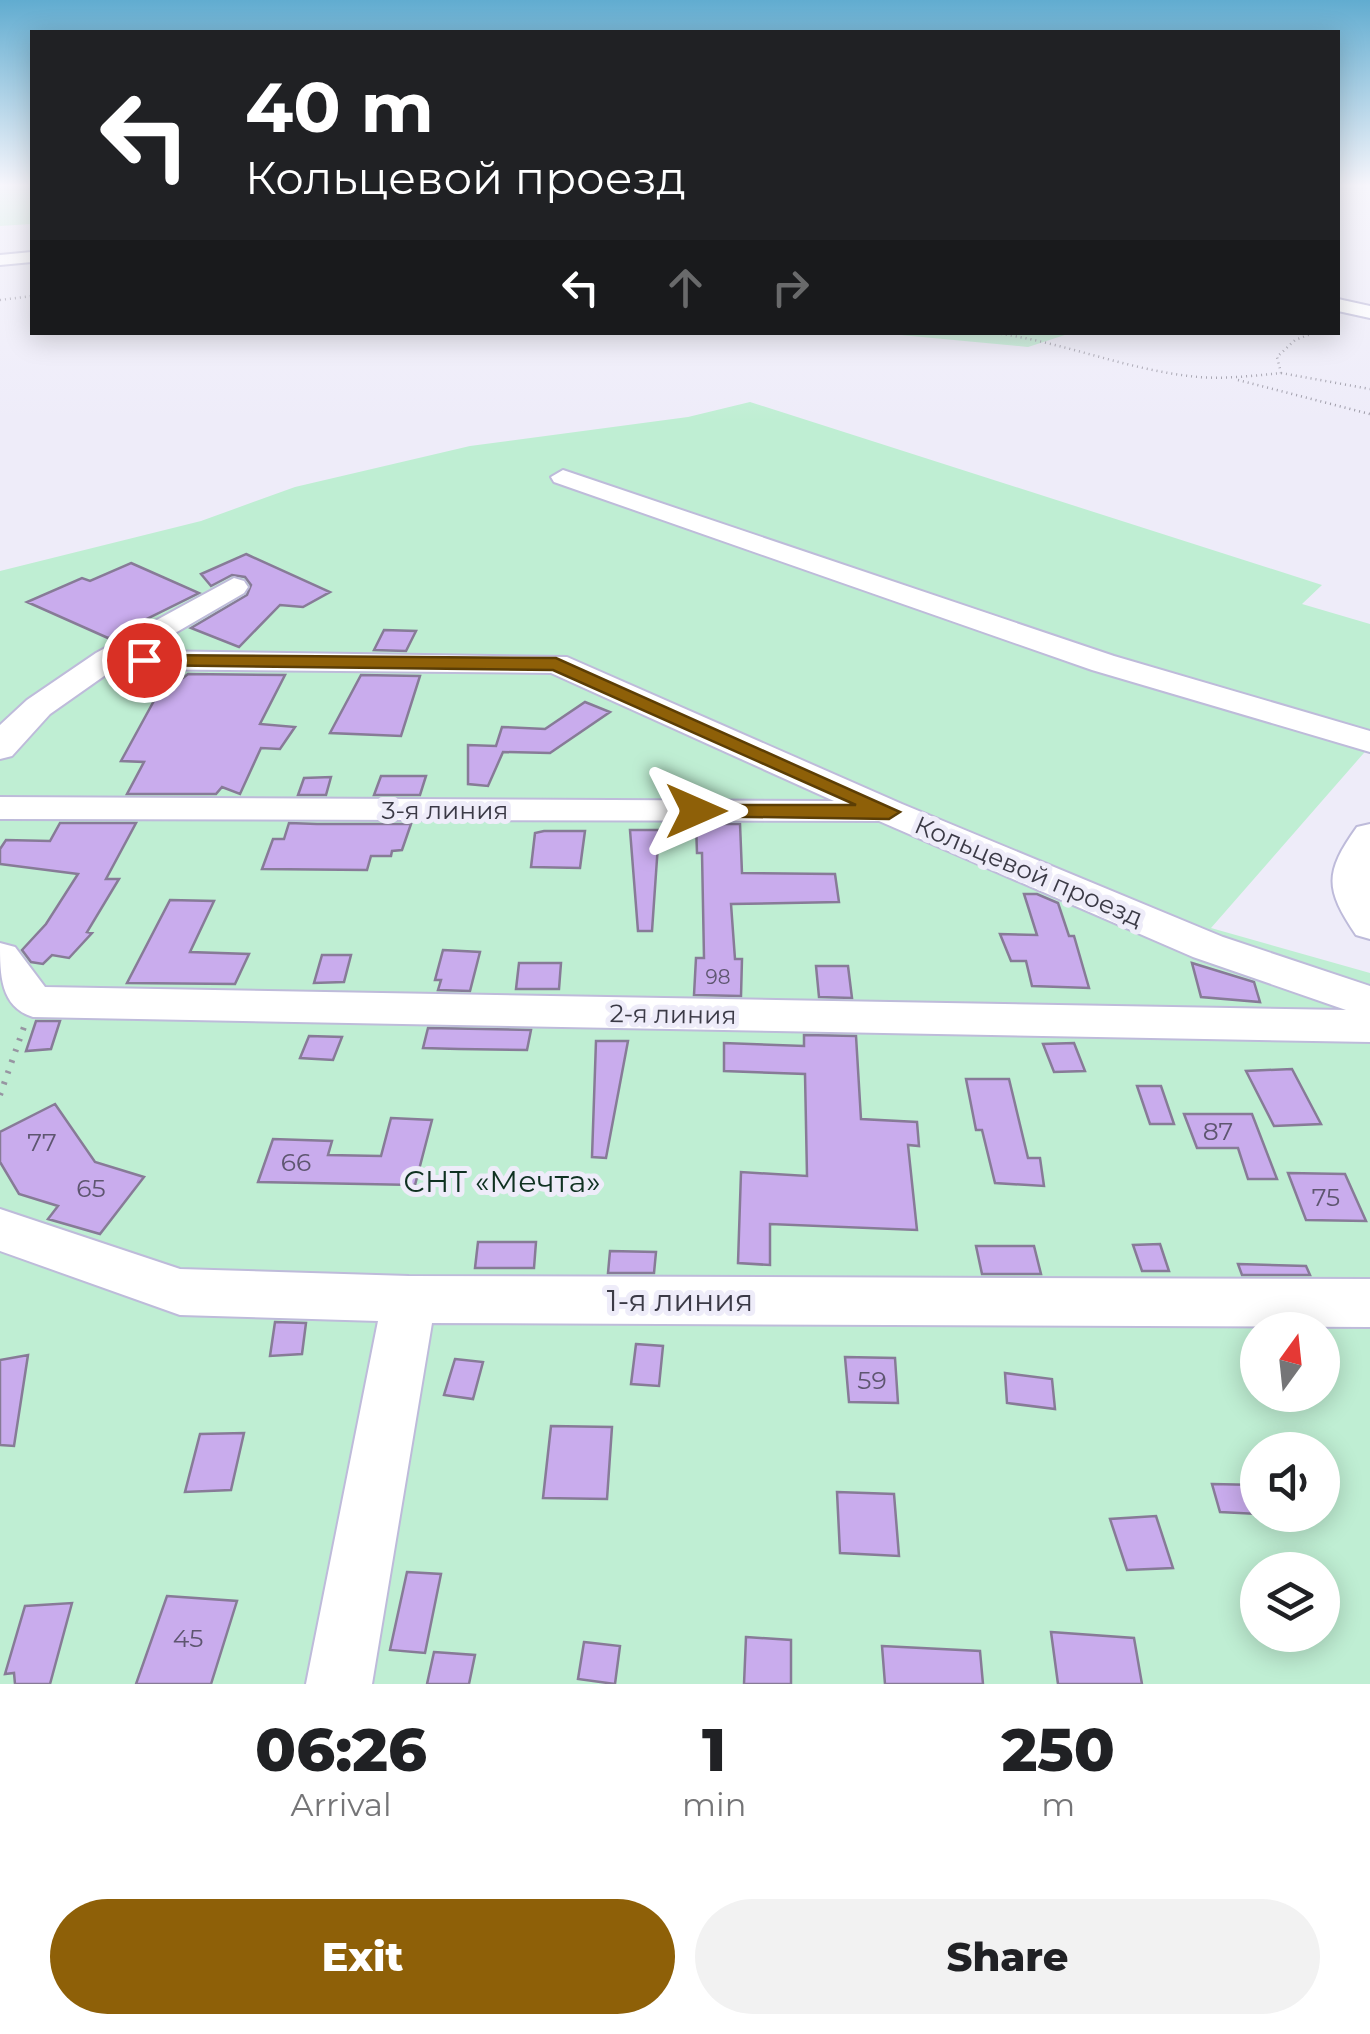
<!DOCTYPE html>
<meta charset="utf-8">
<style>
:root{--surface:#fff;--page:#f2f2f2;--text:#202124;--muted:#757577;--accent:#8e6008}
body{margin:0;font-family:Montserrat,sans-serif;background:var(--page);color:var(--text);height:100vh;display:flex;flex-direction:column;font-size:38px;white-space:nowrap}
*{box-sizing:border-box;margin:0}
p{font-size:32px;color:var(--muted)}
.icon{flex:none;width:55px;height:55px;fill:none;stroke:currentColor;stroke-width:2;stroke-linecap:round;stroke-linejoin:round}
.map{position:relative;height:1684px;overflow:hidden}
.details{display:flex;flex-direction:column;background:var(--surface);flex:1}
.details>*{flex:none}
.guide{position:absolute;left:30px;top:30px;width:1310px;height:305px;border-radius:0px;box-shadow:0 5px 25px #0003;background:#202124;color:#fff;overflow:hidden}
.needle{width:65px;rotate:15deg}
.tools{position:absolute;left:1240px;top:1312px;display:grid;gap:20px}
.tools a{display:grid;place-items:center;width:100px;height:100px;border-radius:50%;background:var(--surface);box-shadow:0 5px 25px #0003;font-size:50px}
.pin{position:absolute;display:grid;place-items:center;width:85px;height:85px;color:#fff;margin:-42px;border:5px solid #fff;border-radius:50%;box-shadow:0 2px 10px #0007}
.me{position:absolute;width:110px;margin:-55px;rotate:90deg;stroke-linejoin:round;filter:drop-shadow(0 0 8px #0008)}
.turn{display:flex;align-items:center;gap:35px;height:210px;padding:0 50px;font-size:45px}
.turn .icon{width:130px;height:130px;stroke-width:2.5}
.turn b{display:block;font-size:70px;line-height:85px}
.lanes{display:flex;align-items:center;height:95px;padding:0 50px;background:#0003;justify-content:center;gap:50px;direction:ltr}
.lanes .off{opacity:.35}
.eta{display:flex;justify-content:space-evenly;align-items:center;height:170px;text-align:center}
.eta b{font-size:60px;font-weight:800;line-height:70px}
.primary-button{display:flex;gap:20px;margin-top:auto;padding:20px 50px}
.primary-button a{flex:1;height:115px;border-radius:60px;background:var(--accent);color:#fff;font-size:40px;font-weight:800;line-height:115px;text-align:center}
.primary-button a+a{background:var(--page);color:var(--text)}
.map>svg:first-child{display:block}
.green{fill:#bfeed3;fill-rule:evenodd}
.building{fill:#c9aced;stroke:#877b97;stroke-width:2.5}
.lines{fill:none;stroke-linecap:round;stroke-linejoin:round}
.minor-casing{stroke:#bebbda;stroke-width:4}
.path-far1{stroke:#9795a2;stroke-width:2.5;stroke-dasharray:1 4;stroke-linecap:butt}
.path{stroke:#9795a2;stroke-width:6;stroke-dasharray:2.5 9;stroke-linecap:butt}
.minor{fill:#fff;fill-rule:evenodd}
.route{fill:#8e6008;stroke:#5c3e05;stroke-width:2.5}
.labels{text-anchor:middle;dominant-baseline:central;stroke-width:10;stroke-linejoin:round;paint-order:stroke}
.number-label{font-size:20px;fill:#5e5670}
.street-label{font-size:25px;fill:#3b3a46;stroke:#eeecf9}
.near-number-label{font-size:25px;fill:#5e5670}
.near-park-label{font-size:30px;fill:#0f3121;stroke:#eeecf9}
.near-street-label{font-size:30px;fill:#3b3a46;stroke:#eeecf9}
</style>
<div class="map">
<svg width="1370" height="1684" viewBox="0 0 1370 1684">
<rect width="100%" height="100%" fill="#eeecf9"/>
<path class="green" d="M 0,185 L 32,185 L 32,224 L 0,226 Z
M 879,333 L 1071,333 L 1028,347 Z
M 750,402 L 1322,585 L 1302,604 L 1370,624 L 1370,746 L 1211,928 L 1370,973 L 1370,1684 L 0,1684 L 0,571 L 201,521 L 295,487 L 470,446 L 688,417 ZM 1258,1330 L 1322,1330 L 1322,1395 L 1258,1395 ZM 1258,1450 L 1322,1450 L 1322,1515 L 1258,1515 ZM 1258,1570 L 1322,1570 L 1322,1635 L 1258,1635 Z"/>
<path class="building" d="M 246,554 L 330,592 L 303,607 L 280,605 L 239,647 L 191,628 L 247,595 L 251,585 L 245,577 L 232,575 L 211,586 L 201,574 Z
M 131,563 L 199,593 L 108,638 L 27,602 L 82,578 L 90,581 Z
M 384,630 L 416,631 L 406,651 L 374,650 Z
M 188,674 L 285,675 L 260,724 L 295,727 L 280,749 L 261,748 L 240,794 L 222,787 L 216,794 L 127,794 L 144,762 L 121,761 L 167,677 L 183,678 Z
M 361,675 L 420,676 L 401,736 L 330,733 Z
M 585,702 L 610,712 L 550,753 L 503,752 L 488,786 L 468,784 L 468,745 L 496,746 L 502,727 L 545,729 Z
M 381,776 L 426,776 L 420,795 L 374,795 Z
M 331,777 L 326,795 L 298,795 L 304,778 Z
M 60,823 L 136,823 L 106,879 L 119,879 L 87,932 L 92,933 L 69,958 L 52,955 L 43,964 L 31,962 L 22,950 L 46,924 L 78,874 L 0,864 L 0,849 L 6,840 L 50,841 Z
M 289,823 L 317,824 L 411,824 L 402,850 L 392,851 L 391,856 L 371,856 L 367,870 L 262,869 L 273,839 L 284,839 Z
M 696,824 L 740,824 L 742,873 L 835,874 L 839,902 L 731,904 L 735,959 L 742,959 L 741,996 L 694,995 L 696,958 L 704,958 L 702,853 L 697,853 Z
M 630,830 L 659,830 L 652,931 L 638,931 Z
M 544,831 L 585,831 L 580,868 L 531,867 L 535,833 Z
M 1024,894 L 1037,894 L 1058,903 L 1069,936 L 1074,936 L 1089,988 L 1032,986 L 1026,961 L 1011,961 L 1000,934 L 1037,935 Z
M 170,900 L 214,901 L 190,952 L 249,954 L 235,984 L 127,983 Z
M 443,950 L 480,952 L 470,991 L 438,990 L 441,980 L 435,980 Z
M 322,955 L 351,955 L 344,982 L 314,983 Z
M 519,963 L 561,963 L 559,989 L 516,989 Z
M 1192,963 L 1254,982 L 1260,1002 L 1201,997 Z
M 816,966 L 848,966 L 852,998 L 819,997 Z
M 36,1021 L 60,1021 L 51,1049 L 26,1051 Z
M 428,1028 L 531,1030 L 527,1050 L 459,1049 L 423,1048 Z
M 804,1035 L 856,1036 L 861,1119 L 917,1122 L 919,1146 L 908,1145 L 917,1230 L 770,1224 L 770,1265 L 738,1263 L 741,1172 L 807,1176 L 805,1074 L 724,1071 L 724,1043 L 804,1046 Z
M 309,1036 L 342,1037 L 333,1060 L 300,1058 Z
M 596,1041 L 628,1041 L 606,1158 L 592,1157 Z
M 1074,1043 L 1085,1071 L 1054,1072 L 1043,1044 Z
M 1292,1069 L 1321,1124 L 1274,1126 L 1246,1071 Z
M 966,1079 L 1009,1079 L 1028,1158 L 1040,1158 L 1044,1186 L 995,1183 L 982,1130 L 976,1130 Z
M 1137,1086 L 1161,1086 L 1174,1124 L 1150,1124 Z
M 55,1104 L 95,1162 L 144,1177 L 100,1234 L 48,1219 L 58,1206 L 19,1194 L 0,1162 L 0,1132 Z
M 1184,1114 L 1252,1114 L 1277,1179 L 1248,1179 L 1238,1148 L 1197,1148 Z
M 391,1118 L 432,1120 L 415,1185 L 258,1182 L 273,1139 L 332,1141 L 328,1155 L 381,1156 Z
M 1288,1173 L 1345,1174 L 1366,1221 L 1306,1220 Z
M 478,1242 L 536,1242 L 534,1268 L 475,1268 Z
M 1160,1244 L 1169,1271 L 1142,1271 L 1133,1245 Z
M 976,1246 L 1034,1246 L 1041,1274 L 982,1274 Z
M 610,1251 L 656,1252 L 654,1273 L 608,1273 Z
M 1238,1264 L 1306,1266 L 1310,1275 L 1242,1275 Z
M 275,1322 L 306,1323 L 302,1354 L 270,1356 Z
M 636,1344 L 663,1346 L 659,1386 L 631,1384 Z
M 28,1355 L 14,1446 L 0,1445 L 0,1360 Z
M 845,1357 L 895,1358 L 898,1403 L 849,1402 Z
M 455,1359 L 483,1362 L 473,1399 L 444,1395 Z
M 1005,1373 L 1052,1379 L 1055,1409 L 1007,1403 Z
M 551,1426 L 612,1427 L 607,1499 L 543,1498 Z
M 244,1433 L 231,1490 L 185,1492 L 200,1434 Z
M 1212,1484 L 1258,1485 L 1258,1514 L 1220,1512 Z
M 837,1492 L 894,1494 L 899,1556 L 840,1553 Z
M 1156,1516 L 1173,1568 L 1127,1570 L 1110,1519 Z
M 407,1572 L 441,1574 L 425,1653 L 390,1650 Z
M 167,1596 L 237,1601 L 211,1684 L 136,1684 Z
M 72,1603 L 50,1684 L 15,1684 L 14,1673 L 5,1674 L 25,1606 Z
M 1051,1632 L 1134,1638 L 1142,1684 L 1058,1684 Z
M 746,1637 L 791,1640 L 791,1684 L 744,1684 Z
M 584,1642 L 620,1646 L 615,1684 L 578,1679 Z
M 882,1646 L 980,1651 L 983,1684 L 885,1684 Z
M 434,1652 L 475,1655 L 469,1684 L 427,1684 Z"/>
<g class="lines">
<defs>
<path id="minor" d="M 32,252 L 32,262 L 0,265 L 0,255 Z
M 1338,299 L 1370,306 L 1370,318 L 1338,311 Z
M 563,470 L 1114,656 L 1370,731 L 1370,752 L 1092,670 L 554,482 L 551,477 Z
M 234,578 L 244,581 L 248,587 L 244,593 L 144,651 L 567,657 L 902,804 L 1223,937 L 1370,986 L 1370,1042 L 33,1017 C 0,1007 0,974 0,943 L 15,947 L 45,987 L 1346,1010 L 1193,957 L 879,821 L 0,819 L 0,797 L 834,801 L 551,673 L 114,669 L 50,714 L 12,756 L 0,759 L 0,725 L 27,700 L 96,653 Z
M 1370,824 L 1370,939 L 1356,935 C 1325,889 1324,873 1357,827 Z
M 0,1209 L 180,1269 L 409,1276 L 1370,1279 L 1370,1327 L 432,1323 L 372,1684 L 306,1684 L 378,1321 L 180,1315 L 0,1251 Z"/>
</defs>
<use href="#minor" class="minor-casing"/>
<path class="path-far1" d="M 0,300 L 32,296
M 986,332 C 1055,339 1120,368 1189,376 C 1219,380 1251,376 1281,373 L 1277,357 L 1295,340 L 1316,332
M 1281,373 L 1370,389
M 1238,380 L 1370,414"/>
<path class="path" d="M 0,1095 L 24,1027"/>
<use href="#minor" class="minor"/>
</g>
<linearGradient id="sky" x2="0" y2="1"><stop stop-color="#61acd0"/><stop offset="0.44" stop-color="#f7f6fc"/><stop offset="1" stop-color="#f7f6fc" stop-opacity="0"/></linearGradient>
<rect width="1370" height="421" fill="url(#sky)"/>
<path class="route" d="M 144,655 L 556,658 L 900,812 L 889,819 L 688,816 L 685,811 L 696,805 L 856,805 L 553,670 L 138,665 L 135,660 Z"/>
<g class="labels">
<g class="number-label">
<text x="718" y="977">98</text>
</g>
<g class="street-label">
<text x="445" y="810">3-я линия</text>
<text transform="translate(1029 871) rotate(23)">Кольцевой проезд</text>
<text transform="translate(673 1014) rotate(1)">2-я линия</text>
</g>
<g class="near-number-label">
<text x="1218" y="1131">87</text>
<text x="42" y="1142">77</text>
<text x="296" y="1162">66</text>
<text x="91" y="1188">65</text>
<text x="1326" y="1197">75</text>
<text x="872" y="1380">59</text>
<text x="188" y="1638">45</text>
</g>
<g class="near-park-label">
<text x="502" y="1181">СНТ «Мечта»</text>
</g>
<g class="near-street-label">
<text x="680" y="1300">1-я линия</text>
</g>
</g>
</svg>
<div class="tools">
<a><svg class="needle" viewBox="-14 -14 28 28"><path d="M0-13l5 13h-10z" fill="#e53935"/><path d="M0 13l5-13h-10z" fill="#757577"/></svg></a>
<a><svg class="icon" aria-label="sound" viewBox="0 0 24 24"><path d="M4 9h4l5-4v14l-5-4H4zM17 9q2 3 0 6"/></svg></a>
<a><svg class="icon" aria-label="layers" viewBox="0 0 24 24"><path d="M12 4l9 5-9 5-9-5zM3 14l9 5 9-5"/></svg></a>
</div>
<div class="pin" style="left:144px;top:660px;background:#d93025"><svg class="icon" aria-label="arrive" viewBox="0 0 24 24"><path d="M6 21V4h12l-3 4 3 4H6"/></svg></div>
<svg class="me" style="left:696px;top:811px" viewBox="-20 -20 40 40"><path d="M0-17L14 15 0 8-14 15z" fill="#8e6008" stroke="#fff" stroke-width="4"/></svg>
<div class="guide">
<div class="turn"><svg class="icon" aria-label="left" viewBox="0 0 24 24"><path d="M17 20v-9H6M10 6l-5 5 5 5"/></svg><div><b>40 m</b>Кольцевой проезд</div></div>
<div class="lanes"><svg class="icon" aria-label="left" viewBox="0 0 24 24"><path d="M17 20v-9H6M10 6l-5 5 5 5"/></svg><svg class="icon off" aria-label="ahead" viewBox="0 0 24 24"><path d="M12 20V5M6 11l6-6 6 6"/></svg><svg class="icon off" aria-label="right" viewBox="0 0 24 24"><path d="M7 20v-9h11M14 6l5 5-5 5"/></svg></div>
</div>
</div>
<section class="details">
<div class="eta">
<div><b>06:26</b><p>Arrival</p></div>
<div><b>1</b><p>min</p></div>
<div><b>250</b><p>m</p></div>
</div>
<div class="primary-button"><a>Exit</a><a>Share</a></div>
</section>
